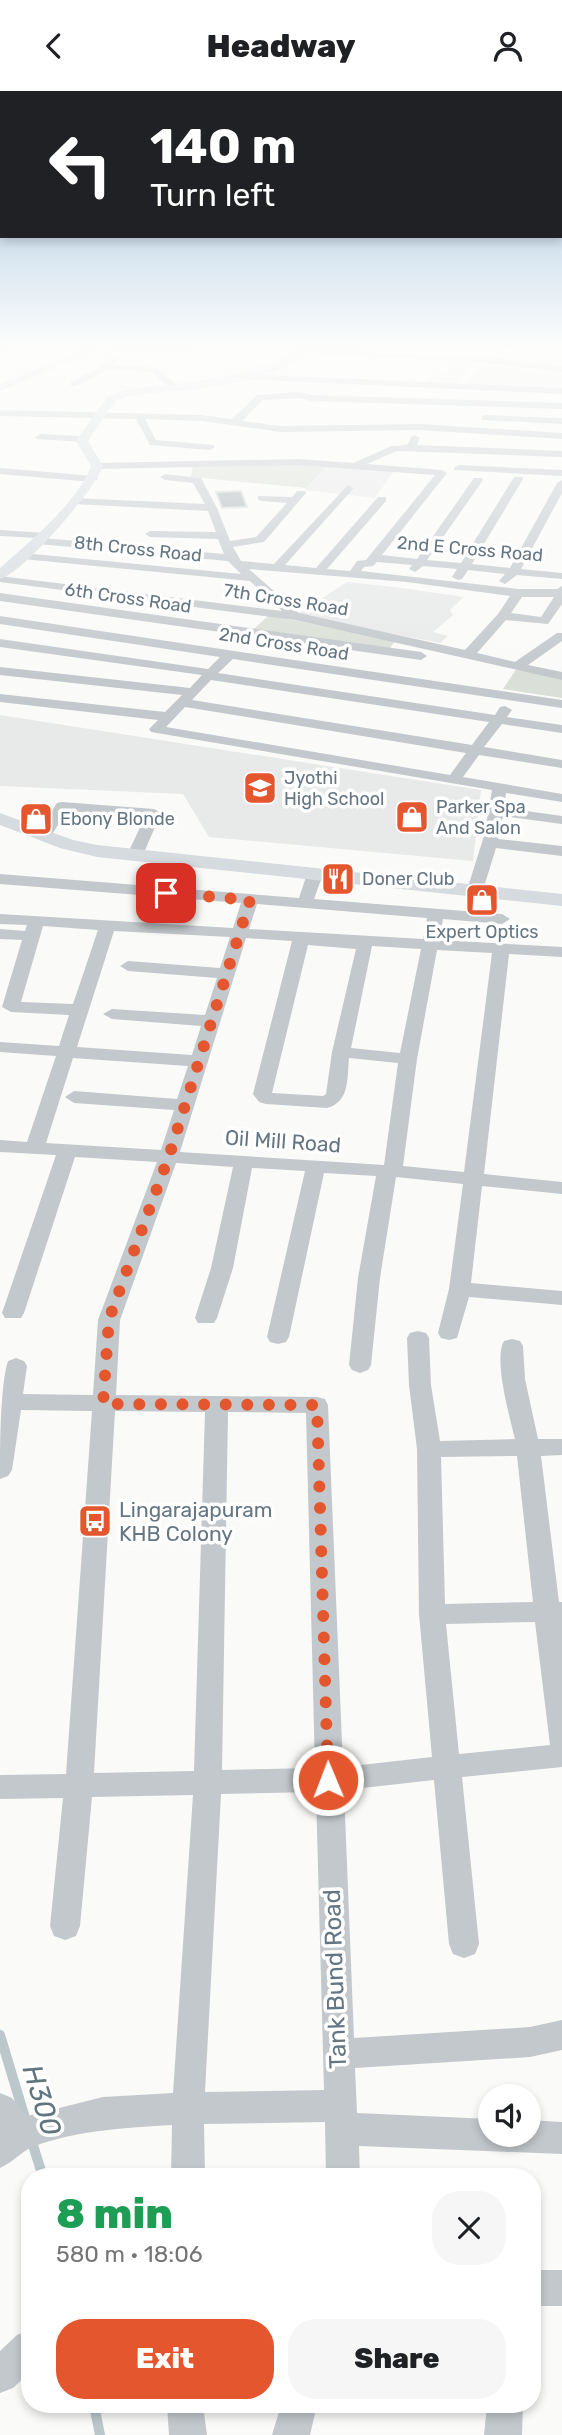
<!DOCTYPE html>
<meta charset="utf-8">
<style>
:root{--surface:#fff;--page:#f6f6f6;--text:#202124;--muted:#757577;--accent:#e4572e}
body{margin:0;font-family:Rubik,sans-serif;background:var(--page);color:var(--text);height:100vh;display:flex;flex-direction:column;font-size:26px;white-space:nowrap}
*{box-sizing:border-box;margin:0}
p{font-size:23px;color:var(--muted)}
.icon{flex:none;width:38px;height:38px;fill:none;stroke:currentColor;stroke-width:2;stroke-linecap:round;stroke-linejoin:round}
.map{position:relative;flex:1;overflow:hidden}
.side{position:absolute;left:21px;top:2077px;width:520px;height:245px;display:flex;flex-direction:column;background:var(--surface);border-radius:28px;box-shadow:0 4px 10px #0003}
.side>*{flex:none}
.top-card{position:absolute;left:0px;top:0px;width:564px;height:147px;box-shadow:0 4px 10px #0003;background:#202124;color:#fff;overflow:hidden}
.controls{position:absolute;left:478px;top:1993px;display:grid;gap:14px}
.controls a{display:grid;place-items:center;width:63px;height:63px;border-radius:50%;background:var(--surface);box-shadow:0 4px 10px #0003;font-size:35px}
.pin{position:absolute;display:grid;place-items:center;width:60px;height:60px;color:#fff;margin:-30px;border-radius:14px;box-shadow:0 4px 10px #0006}
.me{position:absolute;width:77px;margin:-38px;rotate:359deg;stroke-linejoin:round;filter:drop-shadow(0 0 5px #0008)}
.turn{display:flex;align-items:center;gap:24px;height:147px;padding:0 35px;font-size:32px}
.turn .icon{width:91px;height:91px;stroke-width:2.5}
.turn b{display:block;font-size:49px;line-height:60px}
.round{display:grid;place-items:center;flex:none;width:74px;height:74px;border-radius:28px;background:var(--page)}
.summary{display:flex;align-items:center;justify-content:space-between;height:119px;padding:0 35px}
h1{font-size:42px;font-weight:800;line-height:52px;color:#1e9e55}
.cta{display:flex;gap:14px;margin-top:auto;padding:14px 35px}
.cta a{flex:1;height:80px;border-radius:28px;background:var(--accent);color:#fff;font-size:28px;font-weight:800;line-height:80px;text-align:center}
.cta a+a{background:var(--page);color:var(--text)}
header{display:flex;justify-content:space-between;align-items:center;height:91px;padding:0 35px;background:var(--surface);font-size:32px;font-weight:800}
.map>svg:first-child{display:block}
.built{fill:#e8e9e9}
.green{fill:#dadfd7}
.lines{fill:none;stroke-linecap:round;stroke-linejoin:round}
.stream-far1{stroke:#bbc7cb;stroke-width:2.5}
.stream{stroke:#bbc7cb;stroke-width:10}
.building{fill:#aab3b9;stroke:#dcdcda;stroke-width:2}
.minor{fill:#c3c8cc;fill-rule:evenodd}
.major{fill:#d6dbdf;fill-rule:evenodd}
.route{stroke:#e4572e;stroke-width:12;stroke-dasharray:0 21.6}
.labels{text-anchor:middle;dominant-baseline:central;stroke-width:7;stroke-linejoin:round;paint-order:stroke}
.far-street-label{font-size:18px;fill:#657683;stroke:#fff}
.far-poi-label{font-size:18px;fill:#657683;stroke:#fff;text-anchor:start}
.street-label{font-size:21px;fill:#657683;stroke:#fff}
.poi-label{font-size:21px;fill:#657683;stroke:#fff;text-anchor:start}
.near-street-label{font-size:24px;fill:#657683;stroke:#fff}
.near-water-label{font-size:28px;font-style:italic;fill:#60757c;stroke:#fff}
</style>
<header><svg class="icon" aria-label="back" viewBox="0 0 24 24"><path d="M15 5l-7 7 7 7"/></svg>Headway<svg class="icon" aria-label="person" viewBox="0 0 24 24"><circle cx="12" cy="8" r="4"/><path d="M4 21q1-7 8-7t8 7"/></svg></header>
<div class="map">
<svg width="562" height="2344" viewBox="0 0 562 2344">
<rect width="100%" height="100%" fill="#fafaf8"/>
<path class="built" d="M 460,268 L 475,268 L 458,295 L 428,294 L 430,286 L 444,281 Z
M 480,275 L 562,282 L 562,296 L 468,293 Z
M 328,374 L 394,380 L 375,407 L 304,399 Z
M 347,491 L 395,496 L 464,506 L 450,519 L 453,524 L 433,541 L 448,545 L 440,552 L 297,524 Z
M 0,624 L 481,699 L 473,770 L 209,746 L 183,703 L 0,695 Z"/>
<path class="green" d="M 291,373 L 328,374 L 306,397 L 191,386 L 193,375 Z
M 269,524 L 395,550 L 390,557 L 254,538 Z
M 517,577 L 562,589 L 562,607 L 503,598 Z"/>
<g class="lines">
<path class="stream-far1" d="M 355,255 L 374,256"/>
<path class="stream" d="M 0,1944 L 25,2027
M 31,2048 L 43,2086
M 94,2314 L 100,2344"/>
</g>
<path class="building" d="M 241,400 L 247,416 L 222,417 L 216,401 Z"/>
<g class="lines">
<path class="minor" d="M 0,255 L 9,255 L 0,262 Z
M 121,255 L 189,257 L 193,260 L 189,263 L 126,260 L 113,274 L 157,277 L 177,294 L 177,298 L 171,298 L 152,281 L 107,279 L 77,295 L 71,295 L 71,291 L 103,274 Z
M 304,258 L 479,265 L 562,275 L 562,281 L 479,271 L 301,263 Z
M 241,283 L 562,297 L 562,303 L 238,288 L 238,284 Z
M 299,301 L 311,304 L 562,312 L 562,318 L 311,310 L 299,307 L 263,309 L 242,330 L 281,335 L 420,333 L 562,342 L 562,348 L 420,339 L 281,341 L 201,330 L 145,328 L 156,349 L 213,354 L 215,356 L 210,359 L 150,354 L 136,328 L 0,325 L 0,319 L 201,324 L 232,328 L 257,304 Z
M 485,324 L 562,327 L 562,333 L 482,329 L 482,325 Z
M 40,343 L 83,345 L 88,348 L 83,351 L 37,348 L 35,346 Z
M 415,344 L 420,347 L 417,354 L 562,360 L 562,366 L 397,360 L 367,373 L 442,379 L 447,382 L 382,464 L 417,468 L 474,387 L 482,387 L 483,389 L 427,469 L 461,472 L 514,386 L 522,386 L 523,388 L 472,473 L 510,477 L 557,392 L 562,389 L 562,402 L 521,478 L 562,482 L 562,488 L 517,484 L 505,493 L 499,490 L 505,483 L 468,479 L 462,488 L 458,489 L 452,486 L 457,478 L 423,475 L 415,481 L 409,478 L 412,474 L 377,471 L 373,475 L 364,476 L 361,480 L 518,498 L 557,498 L 562,495 L 562,513 L 548,533 L 506,529 L 477,562 L 515,571 L 557,542 L 562,542 L 562,550 L 528,574 L 562,581 L 562,589 L 295,529 L 0,491 L 0,485 L 282,520 L 250,490 L 23,468 L 17,465 L 23,462 L 241,483 L 228,470 L 38,453 L 32,450 L 37,447 L 0,445 L 0,439 L 47,442 L 48,444 L 43,447 L 224,463 L 218,448 L 150,446 L 145,443 L 150,440 L 216,441 L 208,420 L 74,413 L 69,410 L 74,407 L 205,413 L 193,392 L 165,389 L 160,386 L 165,383 L 201,387 L 217,417 L 230,450 L 256,446 L 287,412 L 262,410 L 258,409 L 258,405 L 292,406 L 297,400 L 305,400 L 306,402 L 264,451 L 233,456 L 241,470 L 274,473 L 348,394 L 353,397 L 352,399 L 285,474 L 316,477 L 378,406 L 386,406 L 386,410 L 327,478 L 350,480 L 357,470 L 366,469 L 435,384 L 298,374 L 97,378 L 92,375 L 97,372 L 298,368 L 353,372 L 392,355 L 407,354 L 412,345 ZM 249,478 L 407,491 L 510,505 L 498,523 L 465,559 L 299,522 ZM 522,506 L 554,506 L 541,526 L 511,522 Z
M 459,374 L 562,379 L 562,385 L 455,379 L 454,377 Z
M 0,377 L 93,385 L 98,388 L 93,391 L 0,383 Z
M 0,502 L 421,561 L 427,565 L 421,569 L 0,510 Z
M 0,525 L 562,609 L 562,617 L 233,568 L 218,582 L 495,624 L 500,616 L 505,615 L 512,619 L 507,626 L 562,634 L 562,642 L 502,633 L 484,656 L 562,669 L 562,677 L 479,664 L 463,686 L 562,703 L 562,711 L 506,702 L 504,717 L 562,725 L 562,733 L 503,725 L 498,748 L 562,755 L 562,765 L 496,757 L 483,799 L 481,802 L 469,802 L 467,799 L 484,745 L 492,699 L 151,641 L 149,638 L 158,629 L 0,611 L 0,603 L 165,621 L 182,604 L 0,584 L 0,576 L 190,597 L 202,584 L 0,556 L 0,548 L 208,578 L 220,566 L 0,533 ZM 211,589 L 489,631 L 472,654 L 192,609 ZM 185,616 L 466,662 L 450,684 L 166,636 Z
M 62,711 L 154,718 L 161,722 L 143,764 L 135,769 L 127,764 L 145,726 L 67,720 L 49,748 L 39,748 L 36,745 L 57,712 Z
M 315,778 L 323,783 L 314,808 L 502,823 L 510,828 L 502,833 L 443,828 L 439,849 L 562,856 L 562,866 L 509,863 L 484,1083 L 562,1091 L 562,1103 L 482,1095 L 471,1192 L 562,1200 L 562,1214 L 469,1206 L 457,1247 L 449,1249 L 441,1247 L 438,1242 L 449,1198 L 463,1093 L 396,1086 L 380,1187 L 371,1274 L 368,1279 L 360,1282 L 352,1279 L 349,1274 L 358,1187 L 376,1085 L 324,1082 L 289,1246 L 286,1251 L 278,1253 L 270,1251 L 267,1246 L 305,1080 L 252,1077 L 233,1177 L 217,1227 L 214,1232 L 198,1232 L 195,1227 L 211,1177 L 233,1076 L 176,1072 L 120,1229 L 116,1304 L 317,1306 L 325,1308 L 328,1314 L 343,1676 L 432,1666 L 419,1523 L 417,1358 L 409,1294 L 407,1247 L 410,1242 L 418,1240 L 426,1242 L 429,1247 L 431,1294 L 440,1350 L 515,1348 C 510,1327 493,1268 504,1250 L 512,1248 L 520,1250 L 523,1255 L 525,1288 L 538,1348 L 562,1348 L 562,1364 L 541,1365 L 559,1511 L 562,1511 L 562,1676 L 462,1686 L 479,1853 L 475,1863 L 464,1867 L 453,1863 L 449,1853 L 434,1689 L 344,1699 L 354,1947 L 530,1936 L 562,1929 L 562,1959 L 530,1966 L 355,1977 L 357,2022 L 490,2028 L 490,2044 L 528,2044 L 528,2029 L 562,2031 L 562,2063 L 359,2055 L 360,2086 L 326,2086 L 325,2031 L 204,2033 L 205,2086 L 171,2086 L 172,2034 C 125,2037 77,2039 32,2056 C 21,2061 12,2072 0,2077 L 0,2002 L 12,2007 L 27,2025 L 103,2006 L 173,2002 L 193,1704 L 92,1706 L 80,1835 L 76,1845 L 65,1849 L 54,1845 L 50,1835 L 63,1707 L 0,1708 L 0,1684 L 66,1683 L 92,1320 L 21,1319 L 12,1379 L 8,1385 L 0,1388 C 0,1357 0,1295 8,1270 L 16,1267 L 24,1270 L 27,1275 L 23,1303 L 93,1304 L 98,1229 L 157,1071 L 75,1066 L 24,1222 L 21,1227 L 5,1227 L 2,1222 L 56,1064 L 0,1061 L 0,1049 L 27,1051 L 56,965 L 0,961 L 0,951 L 59,955 L 69,924 L 11,921 L 2,916 L 22,849 L 0,848 L 0,838 L 25,840 L 27,834 L 0,833 L 0,823 L 233,837 L 241,812 L 0,793 L 0,783 L 299,807 L 307,783 ZM 257,813 L 427,827 L 423,848 L 249,838 ZM 43,835 L 98,839 L 73,913 L 21,911 ZM 114,840 L 230,846 L 220,877 L 128,870 L 120,875 L 128,880 L 217,887 L 205,924 L 112,918 L 103,923 L 112,928 L 201,935 L 192,964 L 77,956 ZM 246,847 L 292,850 L 253,1003 L 259,1011 L 266,1013 L 327,1017 C 350,1011 347,987 349,967 L 398,972 L 384,1074 L 180,1061 ZM 308,854 L 356,858 L 332,961 L 326,1003 L 323,1005 L 272,1002 ZM 372,855 L 421,858 L 400,962 L 351,957 ZM 437,859 L 492,862 L 464,1081 L 403,1075 L 417,968 ZM 73,967 L 188,975 L 177,1008 L 74,1000 L 65,1006 L 74,1012 L 174,1019 L 161,1059 L 46,1052 ZM 115,1320 L 205,1321 L 194,1680 L 94,1682 ZM 228,1321 L 306,1322 L 315,1677 L 222,1679 ZM 517,1365 L 533,1511 L 445,1513 L 441,1366 ZM 535,1531 L 550,1654 L 459,1663 L 446,1533 ZM 316,1701 L 324,1999 L 205,2001 L 221,1703 Z
M 532,2179 L 562,2179 L 562,2215 L 532,2215 Z
M 30,2239 L 30,2281 L 13,2297 L 0,2302 L 0,2260 L 17,2244 Z
M 167,2314 L 203,2314 L 207,2344 L 169,2344 Z
M 281,2314 L 317,2314 L 310,2344 L 272,2344 Z
M 487,2314 L 523,2314 L 522,2344 L 484,2344 Z"/>
<path class="major" d="M 92,255 L 107,255 L 0,300 L 0,293 Z
M 303,255 L 316,255 C 268,299 187,297 127,305 L 115,310 L 88,350 L 103,375 C 95,399 23,482 0,488 L 0,477 C 29,451 78,411 91,375 L 76,350 L 107,306 L 124,299 C 185,291 250,290 303,255 Z
M 0,722 L 73,749 L 97,754 L 562,803 L 562,815 L 97,766 L 60,757 L 0,734 Z"/>
</g>
<linearGradient id="sky" x2="0" y2="1"><stop stop-color="#96bcdc"/><stop offset="0.44" stop-color="#fdfdfc"/><stop offset="1" stop-color="#fdfdfc" stop-opacity="0"/></linearGradient>
<rect width="562" height="584" fill="url(#sky)"/>
<g class="lines">
<path class="route" d="M 166,802 L 250,809 L 169,1065 L 109,1228 L 103,1313 L 317,1314 L 328,1689"/>
</g>
<defs>
<symbol id="school-square" viewBox="-11 -11 22 22"><rect x="-9" y="-9" width="18" height="18" rx="4" fill="#e4572e" stroke="#fff"/><path d="M0-5L7-2L0 1L-7-2ZM-4 1L0 2.5L4 1V4Q0 6-4 4Z" fill="#fff"/></symbol>
<symbol id="shop-square" viewBox="-11 -11 22 22"><rect x="-9" y="-9" width="18" height="18" rx="4" fill="#e4572e" stroke="#fff"/><path d="M-5-2.5h2.3a2.7 3.5 0 0 1 5.4 0H5L5.5 6h-11ZM-1.5-2.5h3a1.5 2.3 0 0 0-3 0Z" fill="#fff"/></symbol>
<symbol id="restaurant-square" viewBox="-11 -11 22 22"><rect x="-9" y="-9" width="18" height="18" rx="4" fill="#e4572e" stroke="#fff"/><path d="M-5-6h1v4h1v-4h1v4h1v-4h1v5L-1.5 .5V6h-2V.5L-5-1ZM5-6V6H3V1.5H1.5Q1.5-4 5-6Z" fill="#fff"/></symbol>
<symbol id="bus-square" viewBox="-11 -11 22 22"><rect x="-9" y="-9" width="18" height="18" rx="4" fill="#e4572e" stroke="#fff"/><path d="M-5-6H5V4H4V6H2V4H-2V6H-4V4H-5ZM-3.5-4V0h7V-4ZM-3.5 1.2v1.5H-2V1.2ZM2 1.2v1.5H3.5V1.2Z" fill="#fff"/></symbol>
</defs>
<g fill-rule="evenodd">
<use href="#school-square" x="241" y="678" width="38" height="38"/>
<use href="#shop-square" x="393" y="707" width="38" height="38"/>
<use href="#shop-square" x="17" y="709" width="38" height="38"/>
<use href="#restaurant-square" x="319" y="769" width="38" height="38"/>
<use href="#shop-square" x="463" y="790" width="38" height="38"/>
<use href="#bus-square" x="76" y="1411" width="38" height="38"/>
</g>
<g class="labels">
<g class="far-street-label">
<text transform="translate(138 458) rotate(6)">8th Cross Road</text>
<text transform="translate(470 458) rotate(5)">2nd E Cross Road</text>
<text transform="translate(128 507) rotate(8)">6th Cross Road</text>
<text transform="translate(286 509) rotate(9)">7th Cross Road</text>
<text transform="translate(284 553) rotate(9)">2nd Cross Road</text>
</g>
<g class="far-poi-label">
<text x="284" y="687">Jyothi<tspan x="284" dy="21">High School</tspan></text>
<text x="436" y="716">Parker Spa<tspan x="436" dy="21">And Salon</tspan></text>
<text x="60" y="728">Ebony Blonde</text>
<text x="362" y="788">Doner Club</text>
<text x="482" y="841" text-anchor="middle">Expert Optics</text>
</g>
<g class="street-label">
<text transform="translate(283 1050) rotate(4)">Oil Mill Road</text>
</g>
<g class="poi-label">
<text x="119" y="1418">Lingarajapuram<tspan x="119" dy="24">KHB Colony</tspan></text>
</g>
<g class="near-street-label">
<text transform="translate(335 1888) rotate(-92)">Tank Bund Road</text>
</g>
<g class="near-water-label">
<text transform="translate(42 2009) rotate(73)">H300</text>
</g>
</g>
</svg>
<div class="controls">
<a><svg class="icon" aria-label="sound" viewBox="0 0 24 24"><path d="M4 9h4l5-4v14l-5-4H4zM17 9q2 3 0 6"/></svg></a>
</div>
<div class="pin" style="left:166px;top:802px;background:#d93025"><svg class="icon" aria-label="arrive" viewBox="0 0 24 24"><path d="M6 21V4h12l-3 4 3 4H6"/></svg></div>
<svg class="me" style="left:328px;top:1689px" viewBox="-20 -20 40 40"><circle r="17" fill="#e4572e" stroke="#fff" stroke-width="3"/><path d="M0-11L8 9 0 5-8 9z" fill="#fff"/></svg>
<div class="top-card">
<div class="turn"><svg class="icon" aria-label="left" viewBox="0 0 24 24"><path d="M17 20v-9H6M10 6l-5 5 5 5"/></svg><div><b>140 m</b>Turn left</div></div>
</div>
<section class="side">
<div class="summary"><div><h1>8 min</h1><p>580 m · 18:06</p></div><a class="round"><svg class="icon" aria-label="close" viewBox="0 0 24 24"><path d="M6 6l12 12M18 6L6 18"/></svg></a></div>
<div class="cta"><a>Exit</a><a>Share</a></div>
</section>
</div>
